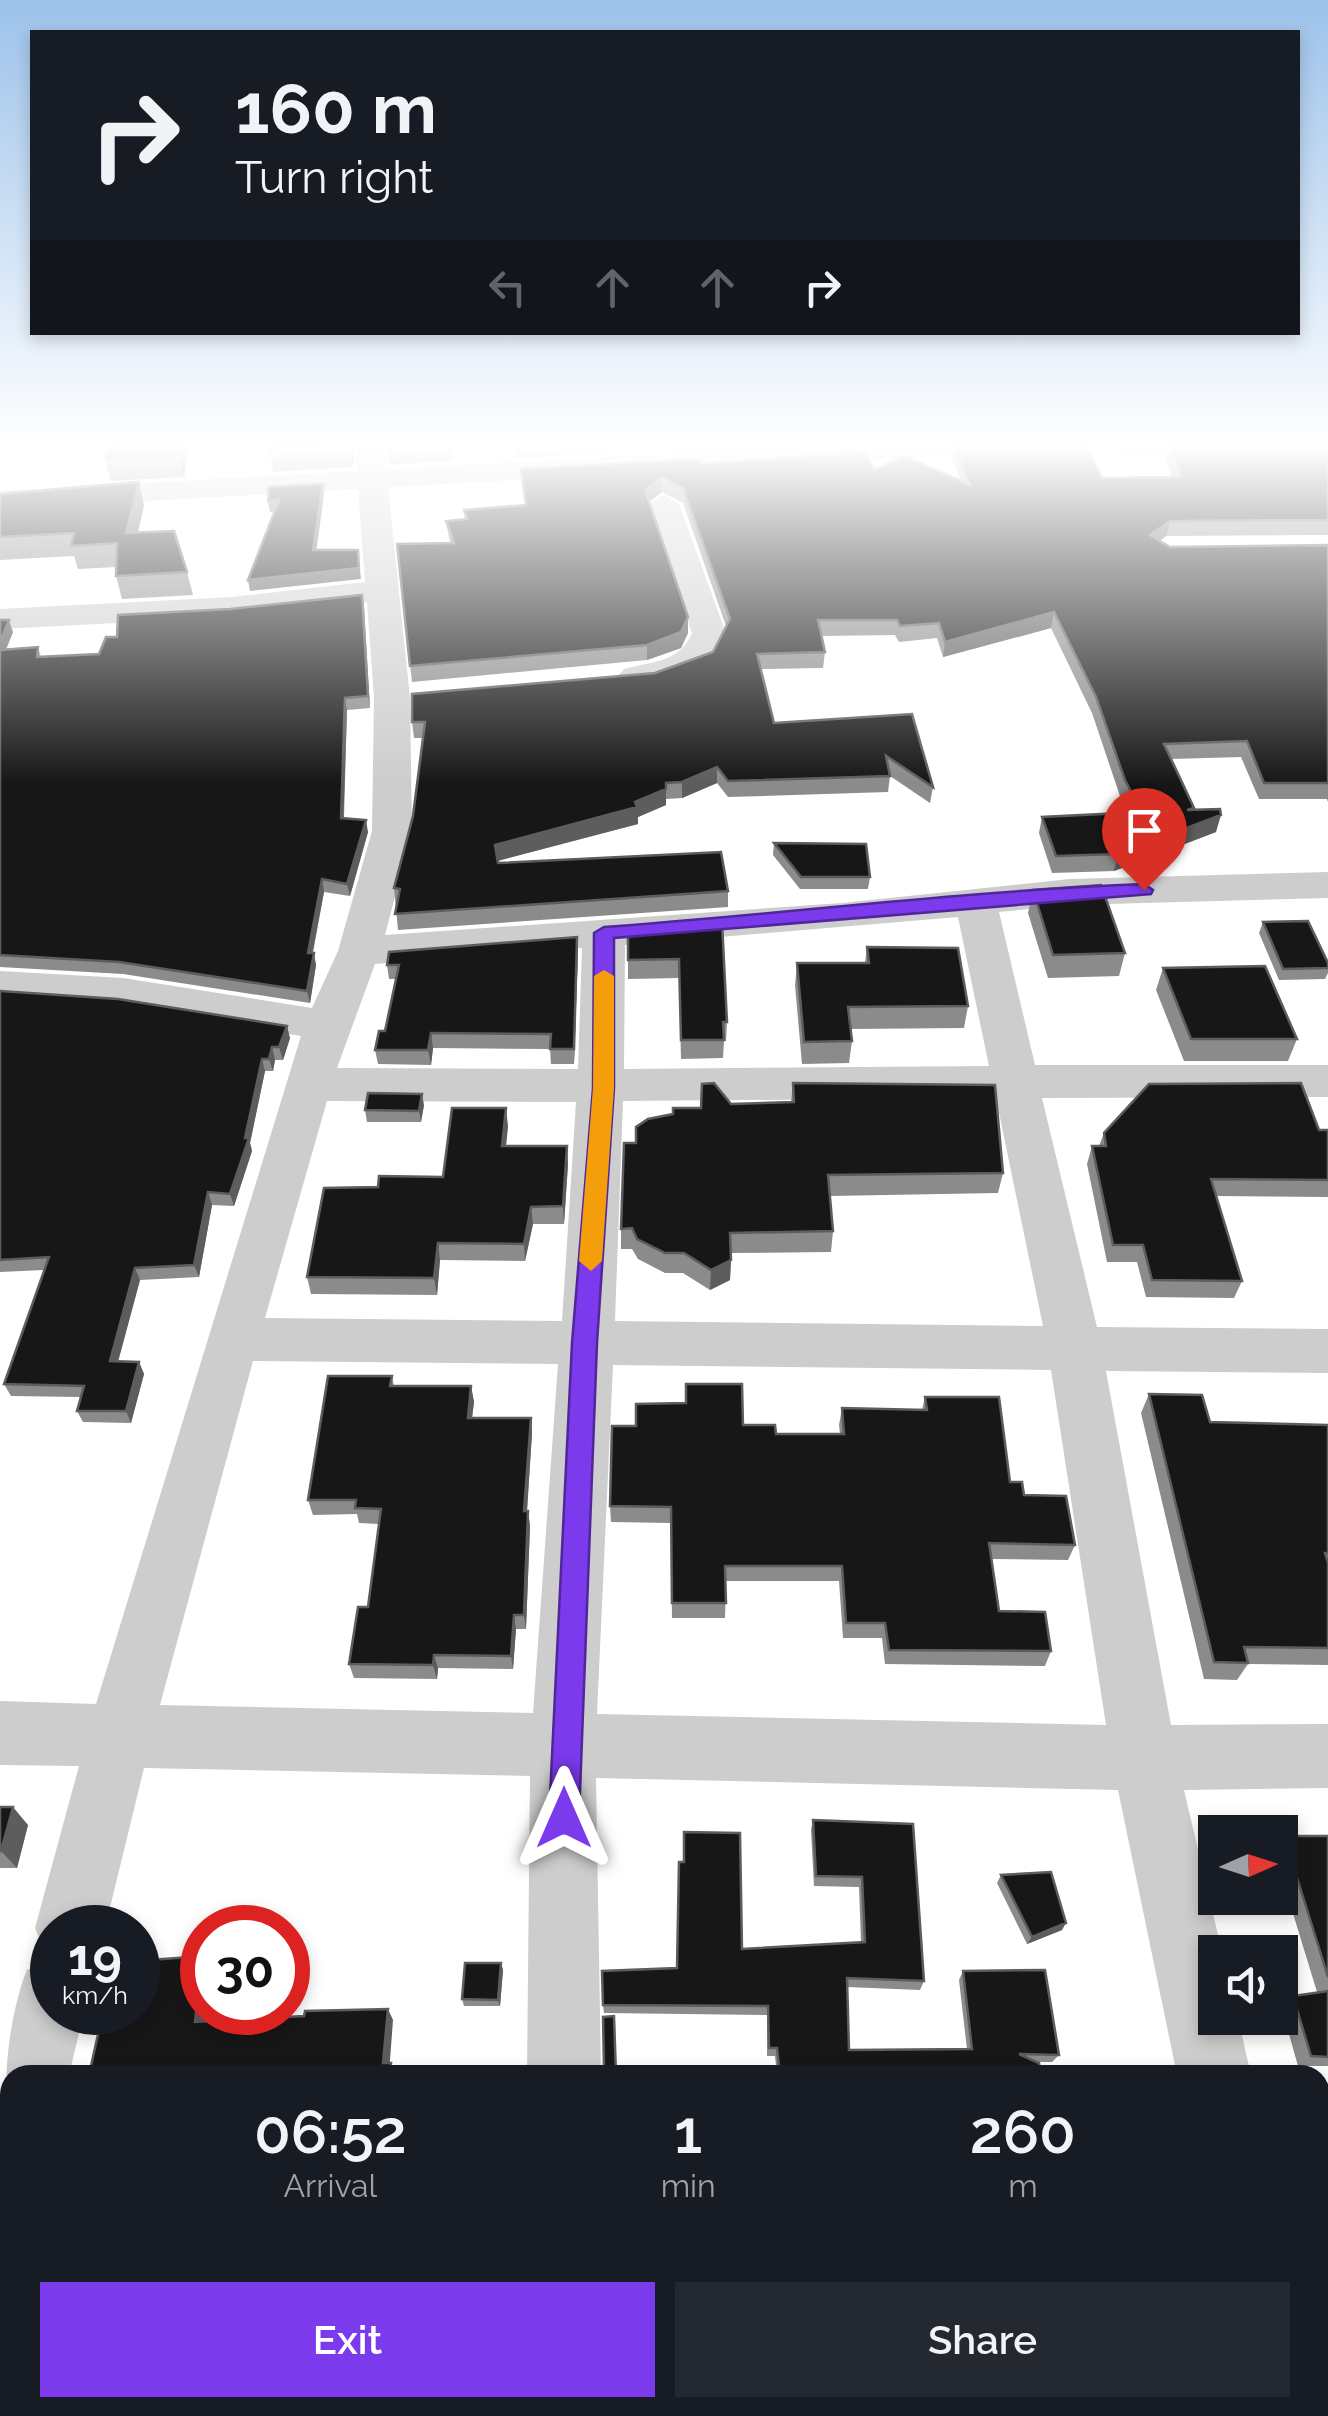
<!DOCTYPE html>
<style>
:root{--surface:#171b24;--page:#242831;--text:#f1f3f6;--muted:#9ea1a6;--accent:#7c3aed}
body{margin:0;font-family:Raleway,sans-serif;background:var(--page);color:var(--text);height:100vh;display:flex;flex-direction:column;font-size:38px;white-space:nowrap}
*{box-sizing:border-box;margin:0}
p{font-size:32px;color:var(--muted)}
.icon{flex:none;width:55px;height:55px;fill:none;stroke:currentColor;stroke-width:2;stroke-linecap:round;stroke-linejoin:round}
.map{position:relative;flex:1;overflow:hidden}
.drawer{position:absolute;left:0px;top:2065px;width:1330px;height:352px;display:flex;flex-direction:column;background:var(--surface);border-radius:30px 30px 0 0;box-shadow:0 5px 15px #0003}
.drawer>*{flex:none}
.guide{position:absolute;left:30px;top:30px;width:1270px;height:305px;border-radius:0px;box-shadow:0 5px 15px #0003;background:#171b24;color:var(--text);overflow:hidden}
.needle{width:65px;rotate:87deg}
.fabs{position:absolute;left:1198px;top:1815px;display:grid;gap:20px}
.fabs a{display:grid;place-items:center;width:100px;height:100px;border-radius:0px;background:var(--surface);box-shadow:0 5px 15px #0003;font-size:50px}
.speed{position:absolute;left:30px;top:1905px;display:flex;gap:20px;font-size:50px;font-weight:700;text-align:center}
.speed>*{display:grid;place-content:center;width:130px;height:130px;border-radius:50%;background:var(--surface);box-shadow:0 5px 15px #0003;line-height:1}
.speed small{font-size:25px;font-weight:400}
.speed .limit{border:15px solid #d22;background:#fff;color:#111}
.pin{position:absolute;display:grid;place-items:center;width:85px;height:85px;color:#fff;margin:-102px -42px;border-radius:50% 50% 50% 0;rotate:-45deg;box-shadow:0 0 10px #0007}
.pin .icon{rotate:45deg}
.me{position:absolute;width:110px;margin:-55px;rotate:0deg;stroke-linejoin:round;filter:drop-shadow(0 0 8px #0008)}
.turn{display:flex;align-items:center;gap:35px;height:210px;padding:0 40px;font-size:45px}
.turn .icon{width:130px;height:130px;stroke-width:2.5}
.turn b{display:block;font-size:70px;line-height:85px}
.lanes{display:flex;align-items:center;height:95px;padding:0 40px;background:#0003;justify-content:center;gap:50px;direction:ltr}
.lanes .off{opacity:.35}
.eta{display:flex;justify-content:space-evenly;align-items:center;height:170px;text-align:center}
.eta b{font-size:60px;font-weight:600;line-height:70px}
.cta{display:flex;gap:20px;margin-top:auto;padding:20px 40px}
.cta a{flex:1;height:115px;border-radius:0px;background:var(--accent);color:#fff;font-size:40px;font-weight:600;line-height:115px;text-align:center}
.cta a+a{background:var(--page);color:var(--text)}
.map>svg:first-child{display:block}
.lines{fill:none;stroke-linecap:round;stroke-linejoin:round}
.street{fill:#cdcdcd;fill-rule:evenodd}
.wall{fill:#8b8b8b}
.shaded-wall{fill:#5d5d5d}
.building{fill:#171717;stroke:#5d5d5d;stroke-width:2.5}
.route{fill:#7c3aed;stroke:#51269a;stroke-width:2.5}
.slow{fill:#f59e0b}
</style>
<div class="map">
<svg width="1328" height="2416" viewBox="0 0 1328 2416">
<rect width="100%" height="100%" fill="#fff"/>
<g class="lines">
<path class="street" d="M 355,445 L 383,445 L 386,469 L 831,445 L 991,445 L 977,454 L 388,487 L 410,698 L 412,831 L 385,935 L 842,903 L 1070,879 L 1328,872 L 1328,898 L 1070,905 L 999,912 L 1035,1065 L 1328,1065 L 1328,1097 L 1042,1098 L 1097,1327 L 1328,1329 L 1328,1373 L 1106,1371 L 1171,1725 L 1328,1724 L 1328,1788 L 1184,1790 L 1222,1952 L 1215,1952 L 1215,2018 L 1238,2018 L 1251,2075 L 1177,2075 L 1118,1790 L 596,1778 L 601,2075 L 527,2075 L 530,1776 L 144,1768 L 105,1928 L 52,1928 L 52,1956 L 45,1953 L 35,1928 L 79,1766 L 0,1765 L 0,1701 L 96,1704 L 301,1036 L 123,1008 L 0,999 L 0,971 L 123,978 L 312,1008 L 338,951 L 372,831 L 374,698 L 367,602 L 232,617 L 0,629 L 0,609 L 232,597 L 365,582 L 358,489 L 0,509 L 0,491 L 357,471 ZM 958,917 L 989,1066 L 624,1069 L 625,945 ZM 582,948 L 578,1069 L 337,1068 L 375,964 ZM 996,1098 L 1043,1326 L 615,1321 L 623,1101 ZM 327,1101 L 576,1102 L 562,1321 L 265,1318 ZM 253,1361 L 558,1364 L 533,1713 L 160,1705 ZM 613,1365 L 1051,1370 L 1106,1725 L 597,1714 Z
M 1110,445 L 1328,445 L 1328,459 L 1124,454 Z
M 664,495 L 679,504 L 726,633 C 722,642 719,656 712,664 C 694,681 647,689 624,683 L 618,676 L 624,669 C 653,661 679,663 692,633 L 649,504 Z
M 52,1959 L 52,2012 L 84,2012 L 69,2075 L 10,2075 L 10,2103 C 0,2078 14,1999 27,1970 Z
M 10,2122 L 10,2234 L 0,2238 L 0,2126 Z
M 1320,2290 L 1328,2290 L 1328,2372 L 1320,2372 Z
M 1320,2392 L 1328,2416 L 1244,2416 L 1243,2408 L 1320,2408 Z
M 520,2408 L 604,2408 L 604,2416 L 520,2416 Z
M 682,2408 L 766,2408 L 766,2416 L 682,2416 Z"/>
</g>
<path class="wall" d="M 188,445 L 184,477 L 111,481 L 105,459 Z
M 269,445 L 355,445 L 353,467 L 273,472 Z
M 386,445 L 608,445 L 608,453 L 518,458 L 516,447 L 453,449 L 454,460 L 389,465 Z
M 954,445 L 1102,478 L 1172,477 L 1165,459 L 1169,445 L 1328,448 L 1328,535 L 1166,536 L 1160,541 L 1170,547 L 1328,545 L 1328,802 L 1327,799 L 1259,799 L 1241,757 L 1171,759 L 1194,808 L 1193,810 L 1216,832 L 1114,871 L 1052,873 L 1039,833 L 1042,817 L 1129,813 L 1120,796 L 1092,713 L 1051,628 L 943,657 L 937,638 L 899,642 L 895,635 L 821,636 L 825,652 L 823,668 L 761,669 L 774,723 L 912,714 L 933,787 L 930,803 L 890,776 L 888,792 L 728,797 L 717,783 L 682,798 L 666,799 L 666,805 L 638,817 L 638,824 L 498,861 L 498,863 L 728,891 L 728,907 L 398,930 L 394,888 L 413,816 L 423,738 L 414,738 L 412,722 L 655,673 L 713,652 L 726,626 L 683,503 L 662,492 L 649,502 L 688,617 L 688,633 L 681,648 L 647,660 L 412,682 L 397,544 L 450,543 L 446,521 L 465,519 L 464,510 L 525,505 L 521,469 L 700,464 L 874,470 L 961,481 L 952,459 Z
M 0,494 L 144,505 L 138,533 L 187,572 L 193,595 L 122,599 L 116,576 L 116,567 L 78,569 L 74,556 L 0,560 Z
M 362,595 L 370,708 L 347,710 L 344,818 L 368,832 L 350,896 L 324,892 L 313,953 L 316,965 L 310,1003 L 123,974 L 0,967 L 0,620 L 13,632 L 6,650 L 38,647 L 41,657 L 99,654 L 117,637 L 230,609 Z
M 774,843 L 870,877 L 868,889 L 800,889 L 773,855 Z
M 1033,890 L 1125,953 L 1119,976 L 1048,978 L 1028,913 Z
M 722,922 L 727,1022 L 726,1041 L 724,1041 L 723,1058 L 681,1059 L 679,978 L 628,979 L 628,960 Z
M 1263,922 L 1328,963 L 1328,973 L 1325,979 L 1279,980 L 1259,933 Z
M 867,947 L 968,1006 L 964,1028 L 850,1029 L 852,1041 L 849,1063 L 802,1064 L 795,985 L 797,963 L 865,963 Z
M 578,952 L 574,1064 L 551,1064 L 550,1049 L 433,1048 L 431,1065 L 378,1064 L 375,1050 L 385,1031 L 396,979 L 389,979 L 387,965 Z
M 1163,968 L 1297,1039 L 1288,1061 L 1184,1061 L 1156,990 Z
M 0,991 L 290,1038 L 283,1060 L 275,1060 L 273,1071 L 265,1071 L 250,1143 L 252,1151 L 234,1206 L 212,1205 L 199,1277 L 140,1280 L 118,1361 L 139,1362 L 144,1374 L 131,1423 L 83,1422 L 77,1411 L 81,1397 L 11,1396 L 4,1384 L 44,1270 L 0,1272 Z
M 793,1083 L 1003,1173 L 998,1193 L 830,1196 L 833,1231 L 831,1252 L 731,1253 L 730,1280 L 710,1290 L 683,1273 L 665,1273 L 638,1259 L 632,1249 L 621,1249 L 621,1229 L 636,1143 L 701,1108 L 731,1104 L 791,1102 Z
M 424,1105 L 421,1122 L 367,1122 L 365,1110 Z
M 508,1126 L 506,1146 L 567,1146 L 568,1164 L 564,1224 L 533,1224 L 525,1261 L 440,1260 L 437,1295 L 311,1294 L 307,1277 L 378,1187 L 443,1177 Z
M 1328,1130 L 1328,1197 L 1216,1196 L 1242,1281 L 1234,1298 L 1146,1297 L 1137,1262 L 1107,1262 L 1087,1164 L 1092,1146 L 1099,1146 L 1104,1133 Z
M 392,1376 L 394,1386 L 471,1386 L 474,1402 L 472,1418 L 531,1418 L 532,1433 L 527,1511 L 528,1511 L 530,1526 L 526,1629 L 516,1629 L 513,1669 L 438,1668 L 437,1679 L 354,1678 L 349,1664 L 368,1607 L 379,1524 L 359,1523 L 357,1514 L 313,1515 L 308,1500 Z
M 1149,1394 L 1210,1422 L 1328,1425 L 1328,1665 L 1248,1664 L 1237,1680 L 1204,1679 L 1141,1413 Z
M 925,1397 L 1075,1545 L 1068,1560 L 992,1559 L 999,1611 L 1051,1651 L 1045,1666 L 885,1664 L 882,1638 L 843,1638 L 839,1581 L 726,1581 L 725,1618 L 672,1618 L 671,1523 L 611,1522 L 610,1506 L 636,1426 L 743,1425 L 776,1434 L 840,1434 L 839,1425 L 842,1408 L 922,1410 Z
M 0,1807 L 28,1825 L 17,1868 L 0,1868 Z
M 813,1820 L 913,1824 L 924,1981 L 920,1990 L 847,1987 L 849,2050 L 967,2049 L 959,1980 L 963,1971 L 1059,2055 L 1052,2062 L 1038,2062 L 1041,2075 L 777,2075 L 775,2056 L 767,2056 L 767,2015 L 604,2013 L 603,2005 L 677,1968 L 742,1949 L 861,1942 L 859,1887 L 814,1886 L 811,1830 Z
M 1284,1836 L 1328,1836 L 1328,2066 L 1298,2066 L 1281,2006 L 1293,1996 L 1317,1992 L 1280,1871 L 1280,1841 Z
M 1001,1875 L 1062,1930 L 1027,1944 L 997,1883 Z
M 501,1963 L 503,1970 L 500,2006 L 464,2006 L 462,1999 Z
M 1083,2408 L 1221,2408 L 1223,2416 L 1084,2416 Z"/>
<path class="shaded-wall" d="M 180,445 L 188,445 L 184,477 L 179,455 Z
M 350,445 L 355,445 L 353,467 Z
M 662,477 L 662,492 L 645,505 L 645,490 Z
M 139,482 L 144,505 L 132,556 L 126,533 Z
M 323,484 L 324,495 L 315,560 L 313,550 Z
M 279,500 L 281,510 L 270,512 L 268,501 Z
M 1170,521 L 1166,536 L 1146,550 L 1150,535 Z
M 358,550 L 361,579 L 250,591 L 248,580 Z
M 362,595 L 364,606 L 370,708 L 368,696 Z
M 1054,612 L 1051,628 L 943,657 L 945,642 Z
M 688,617 L 688,633 L 681,648 L 647,660 L 647,645 Z
M 9,620 L 13,632 L 0,663 L 0,642 Z
M 345,698 L 347,710 L 343,830 L 341,818 Z
M 717,767 L 717,783 L 682,798 L 682,782 Z
M 666,789 L 666,805 L 638,817 L 638,824 L 497,861 L 495,845 L 635,802 Z
M 1221,815 L 1216,832 L 1114,871 L 1118,854 Z
M 366,820 L 368,832 L 350,896 L 347,884 Z
M 322,879 L 324,892 L 310,965 L 308,953 Z
M 577,937 L 578,952 L 574,1064 L 574,1049 Z
M 314,953 L 316,965 L 310,1003 L 307,991 Z
M 287,1026 L 290,1038 L 283,1060 L 279,1047 Z
M 431,1033 L 433,1048 L 431,1065 L 428,1050 Z
M 272,1047 L 275,1060 L 273,1071 L 269,1059 Z
M 262,1059 L 265,1071 L 250,1143 L 252,1151 L 234,1206 L 230,1194 L 245,1138 Z
M 422,1094 L 424,1105 L 421,1122 L 419,1111 Z
M 506,1108 L 508,1126 L 504,1164 L 502,1146 Z
M 567,1146 L 568,1164 L 564,1224 L 563,1206 Z
M 208,1192 L 212,1205 L 199,1277 L 194,1265 Z
M 531,1207 L 533,1224 L 525,1261 L 524,1244 Z
M 438,1243 L 440,1260 L 437,1295 L 434,1278 Z
M 731,1260 L 730,1280 L 710,1290 L 711,1270 Z
M 135,1268 L 140,1280 L 115,1373 L 110,1361 Z
M 139,1362 L 144,1374 L 131,1423 L 126,1411 Z
M 471,1386 L 474,1402 L 470,1433 L 468,1418 Z
M 531,1418 L 532,1433 L 526,1526 L 524,1511 Z
M 528,1511 L 530,1526 L 526,1629 L 524,1615 Z
M 514,1615 L 516,1629 L 513,1669 L 511,1656 Z
M 434,1655 L 438,1668 L 437,1679 L 433,1665 Z
M 13,1807 L 28,1825 L 17,1868 L 1,1851 Z
M 1066,1923 L 1062,1930 L 1027,1944 L 1032,1937 Z
M 202,1963 L 202,2012 L 207,2012 L 204,2033 L 195,2022 Z
M 501,1963 L 503,1970 L 500,2006 L 498,2000 Z
M 388,2009 L 393,2020 L 389,2073 L 383,2063 Z
M 177,2408 L 188,2408 L 187,2416 L 175,2416 Z
M 444,2408 L 449,2408 L 448,2416 L 443,2416 Z"/>
<path class="building" d="M 108,445 L 180,445 L 179,455 L 105,459 Z
M 269,445 L 343,445 L 269,449 Z
M 954,445 L 1085,445 L 1102,478 L 1182,477 L 1169,445 L 1328,448 L 1328,520 L 1170,521 L 1150,535 L 1170,547 L 1328,545 L 1328,783 L 1264,783 L 1247,741 L 1164,744 L 1194,808 L 1187,810 L 1220,809 L 1221,815 L 1118,854 L 1056,856 L 1042,817 L 1142,812 L 1125,780 L 1096,697 L 1054,612 L 945,642 L 939,623 L 900,626 L 897,620 L 818,620 L 825,652 L 757,654 L 774,723 L 912,714 L 933,787 L 886,756 L 890,776 L 728,781 L 717,767 L 682,782 L 666,783 L 666,789 L 635,802 L 637,807 L 495,845 L 498,863 L 721,852 L 728,891 L 395,914 L 400,889 L 394,888 L 413,816 L 425,722 L 412,722 L 412,694 L 655,673 L 713,652 L 730,619 L 683,488 L 662,477 L 645,490 L 688,617 L 681,632 L 647,645 L 410,666 L 397,544 L 454,543 L 446,521 L 467,519 L 464,510 L 526,505 L 521,469 L 697,459 L 700,464 L 865,452 L 874,470 L 904,456 L 970,485 Z
M 139,482 L 126,533 L 174,531 L 187,572 L 116,576 L 117,543 L 71,546 L 74,533 L 0,537 L 0,494 Z
M 323,484 L 313,550 L 358,550 L 359,568 L 248,580 L 279,500 L 268,501 L 269,487 Z
M 362,595 L 368,696 L 345,698 L 341,818 L 366,820 L 347,884 L 322,879 L 308,953 L 314,953 L 307,991 L 119,962 L 0,955 L 0,650 L 38,647 L 37,657 L 99,654 L 106,637 L 117,637 L 118,615 L 230,609 Z
M 0,620 L 9,620 L 0,642 Z
M 774,843 L 866,844 L 870,877 L 801,877 Z
M 1101,885 L 1125,953 L 1053,955 L 1033,890 Z
M 1308,921 L 1328,963 L 1328,968 L 1283,969 L 1263,922 Z
M 722,922 L 727,1022 L 723,1022 L 724,1040 L 681,1040 L 679,959 L 628,960 L 628,930 Z
M 577,937 L 574,1049 L 550,1049 L 551,1034 L 431,1033 L 428,1050 L 375,1050 L 379,1031 L 385,1031 L 399,965 L 387,965 L 389,952 Z
M 867,947 L 958,948 L 968,1006 L 848,1007 L 852,1041 L 804,1042 L 797,963 L 869,963 Z
M 1265,966 L 1297,1039 L 1191,1039 L 1163,968 Z
M 0,991 L 118,999 L 287,1026 L 279,1047 L 272,1047 L 269,1059 L 262,1059 L 245,1138 L 249,1138 L 230,1194 L 208,1192 L 194,1265 L 135,1268 L 110,1361 L 139,1362 L 126,1411 L 77,1411 L 84,1386 L 4,1384 L 49,1257 L 0,1260 Z
M 714,1083 L 731,1104 L 794,1102 L 793,1083 L 995,1085 L 1003,1173 L 828,1175 L 833,1231 L 730,1233 L 731,1260 L 711,1270 L 684,1253 L 665,1253 L 637,1239 L 632,1228 L 621,1229 L 624,1143 L 636,1143 L 636,1127 L 648,1119 L 673,1114 L 673,1108 L 701,1108 L 702,1084 Z
M 1301,1083 L 1319,1130 L 1328,1130 L 1328,1180 L 1211,1179 L 1242,1281 L 1152,1280 L 1143,1245 L 1113,1245 L 1092,1146 L 1106,1146 L 1104,1133 L 1149,1084 Z
M 368,1093 L 422,1094 L 419,1111 L 365,1110 Z
M 452,1108 L 506,1108 L 502,1146 L 567,1146 L 563,1206 L 531,1207 L 524,1244 L 438,1243 L 434,1278 L 307,1277 L 324,1188 L 378,1187 L 379,1176 L 443,1177 Z
M 328,1376 L 392,1376 L 390,1386 L 471,1386 L 468,1418 L 531,1418 L 524,1511 L 528,1511 L 524,1615 L 514,1615 L 511,1656 L 434,1655 L 433,1665 L 349,1664 L 358,1607 L 368,1607 L 381,1509 L 355,1508 L 356,1500 L 308,1500 Z
M 686,1384 L 742,1384 L 743,1425 L 775,1425 L 776,1434 L 844,1434 L 842,1408 L 927,1410 L 925,1397 L 999,1397 L 1010,1482 L 1022,1482 L 1024,1495 L 1066,1496 L 1075,1545 L 989,1543 L 999,1611 L 1045,1612 L 1051,1651 L 889,1650 L 885,1623 L 846,1623 L 842,1566 L 725,1566 L 726,1603 L 672,1603 L 671,1507 L 610,1506 L 612,1426 L 636,1426 L 636,1404 L 686,1403 Z
M 1149,1394 L 1202,1395 L 1210,1422 L 1328,1425 L 1328,1553 L 1325,1553 L 1328,1563 L 1328,1648 L 1244,1647 L 1248,1663 L 1214,1662 Z
M 0,1807 L 13,1807 L 1,1851 L 0,1851 Z
M 813,1820 L 913,1824 L 924,1981 L 847,1978 L 849,2050 L 972,2049 L 963,1971 L 1045,1970 L 1059,2055 L 1019,2054 L 1039,2063 L 1041,2075 L 780,2075 L 777,2048 L 769,2048 L 768,2006 L 603,2005 L 602,1971 L 677,1968 L 679,1862 L 684,1862 L 684,1832 L 740,1833 L 742,1949 L 865,1942 L 862,1877 L 816,1876 Z
M 1284,1836 L 1328,1836 L 1328,1977 Z
M 1051,1872 L 1066,1923 L 1032,1937 L 1001,1875 Z
M 202,1956 L 195,2022 L 304,2016 L 305,2011 L 388,2009 L 383,2063 L 391,2063 L 390,2069 L 438,2068 L 438,2075 L 89,2075 L 103,2012 L 138,2012 L 138,1961 Z
M 465,1963 L 501,1963 L 498,2000 L 462,1999 Z
M 1328,1991 L 1328,2057 L 1311,2056 L 1293,1996 Z
M 614,2016 L 616,2075 L 583,2075 L 583,2073 L 604,2069 L 603,2017 Z
M 24,2408 L 177,2408 L 175,2416 L 23,2416 Z
M 257,2408 L 444,2408 L 443,2416 L 256,2416 Z
M 790,2408 L 922,2408 L 923,2416 L 790,2416 Z
M 1091,2408 L 1221,2408 L 1223,2416 L 1092,2416 Z"/>
<linearGradient id="sky" x2="0" y2="1"><stop stop-color="#9cc2ea"/><stop offset="0.57" stop-color="#fff"/><stop offset="1" stop-color="#fff" stop-opacity="0"/></linearGradient>
<rect width="1328" height="783" fill="url(#sky)"/>
<path class="route" d="M 1144,884 L 1153,890 L 1151,894 L 614,938 L 614,1088 L 597,1343 L 579,1818 L 575,1829 L 564,1834 L 553,1829 L 549,1818 L 572,1343 L 593,1088 L 594,933 L 604,927 C 784,914 964,891 1144,884 Z"/>
<path class="slow" d="M 604,970 L 614,976 L 614,1088 L 602,1261 L 591,1271 L 579,1261 L 593,1088 L 594,976 Z"/>
</svg>
<div class="fabs">
<a><svg class="needle" viewBox="-14 -14 28 28"><path d="M0-13l5 13h-10z" fill="#e53935"/><path d="M0 13l5-13h-10z" fill="#9ea1a6"/></svg></a>
<a><svg class="icon" aria-label="sound" viewBox="0 0 24 24"><path d="M4 9h4l5-4v14l-5-4H4zM17 9q2 3 0 6"/></svg></a>
</div>
<div class="speed"><div>19<small>km/h</small></div><div class="limit">30</div></div>
<div class="pin" style="left:1144px;top:890px;background:#d93025"><svg class="icon" aria-label="arrive" viewBox="0 0 24 24"><path d="M6 21V4h12l-3 4 3 4H6"/></svg></div>
<svg class="me" style="left:564px;top:1818px" viewBox="-20 -20 40 40"><path d="M0-17L14 15 0 8-14 15z" fill="#7c3aed" stroke="#fff" stroke-width="4"/></svg>
<div class="guide">
<div class="turn"><svg class="icon" aria-label="right" viewBox="0 0 24 24"><path d="M7 20v-9h11M14 6l5 5-5 5"/></svg><div><b>160 m</b>Turn right</div></div>
<div class="lanes"><svg class="icon off" aria-label="left" viewBox="0 0 24 24"><path d="M17 20v-9H6M10 6l-5 5 5 5"/></svg><svg class="icon off" aria-label="ahead" viewBox="0 0 24 24"><path d="M12 20V5M6 11l6-6 6 6"/></svg><svg class="icon off" aria-label="ahead" viewBox="0 0 24 24"><path d="M12 20V5M6 11l6-6 6 6"/></svg><svg class="icon" aria-label="right" viewBox="0 0 24 24"><path d="M7 20v-9h11M14 6l5 5-5 5"/></svg></div>
</div>
<section class="drawer">
<div class="eta">
<div><b>06:52</b><p>Arrival</p></div>
<div><b>1</b><p>min</p></div>
<div><b>260</b><p>m</p></div>
</div>
<div class="cta"><a>Exit</a><a>Share</a></div>
</section>
</div>
